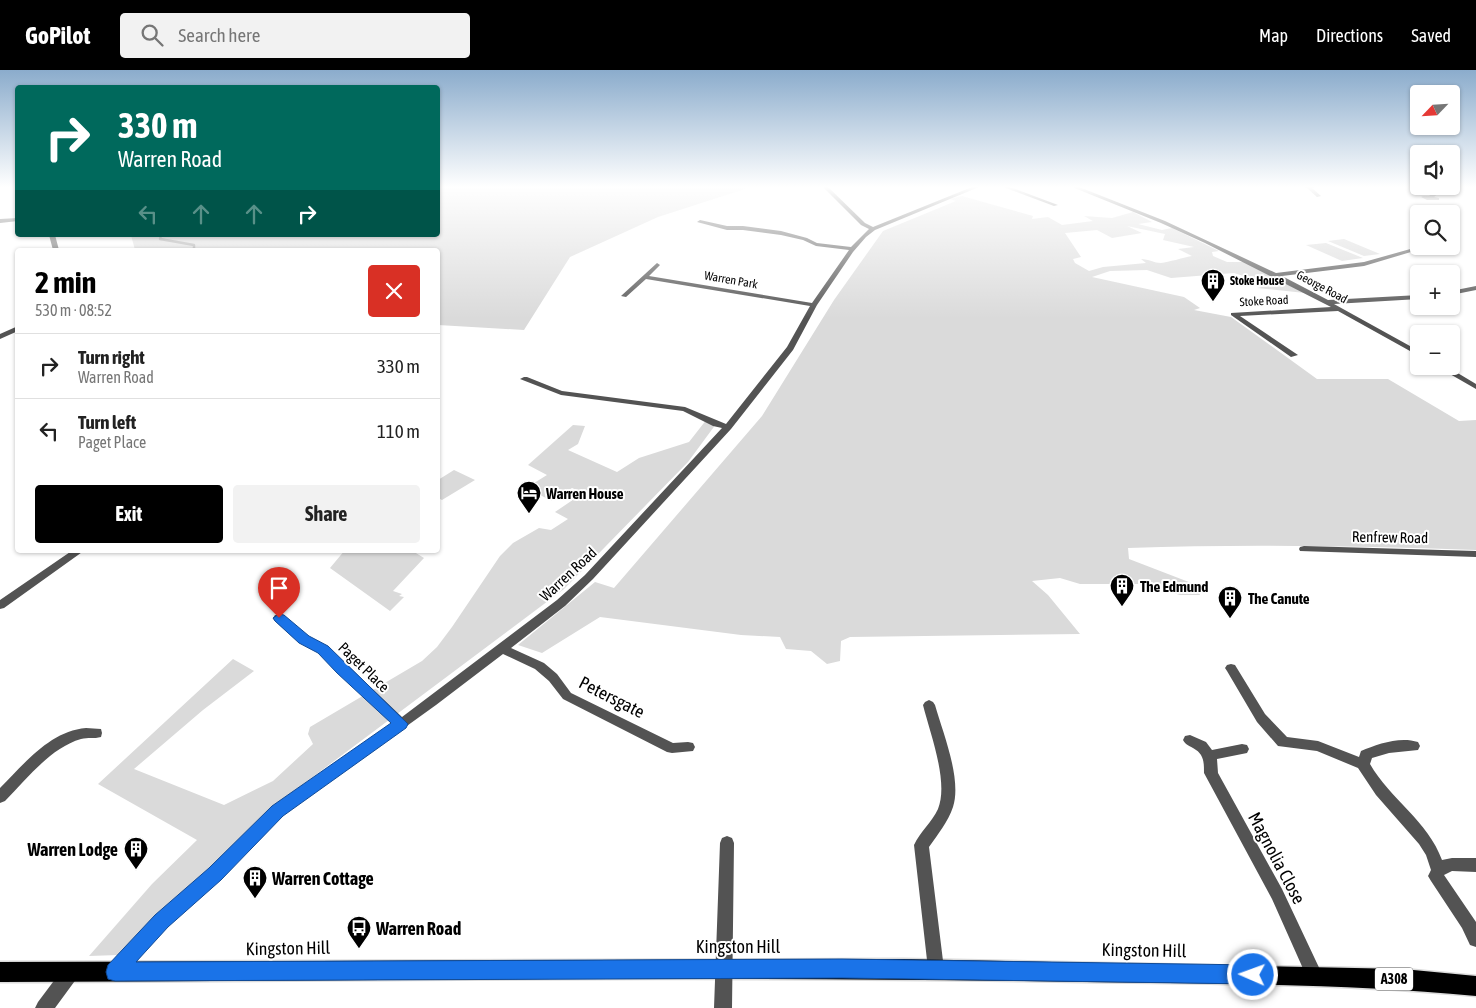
<!DOCTYPE html>
<meta charset="utf-8">
<style>
:root{--surface:#fff;--page:#f2f2f2;--text:#222;--muted:#767676;--line:#e0e0e0;--accent:#000}
body{margin:0;font-family:"Asap Condensed",sans-serif;background:var(--page);color:var(--text);height:100vh;display:flex;flex-direction:column;font-size:19px;white-space:nowrap}
*{box-sizing:border-box;margin:0}
p{font-size:16px;color:var(--muted)}
.icon{flex:none;width:28px;height:28px;fill:none;stroke:currentColor;stroke-width:2;stroke-linecap:round;stroke-linejoin:round}
.map{position:relative;flex:1;overflow:hidden}
.side{position:absolute;left:15px;top:178px;width:425px;height:305px;display:flex;flex-direction:column;background:var(--surface);border-radius:5px;box-shadow:0 1px 4px #0004}
.side>*{flex:none}
.hud{position:absolute;left:15px;top:15px;width:425px;height:152px;border-radius:5px;box-shadow:0 1px 4px #0004;background:#00695c;color:#fff;overflow:hidden}
.needle{width:32px;rotate:245deg}
.controls{position:absolute;left:1410px;top:15px;display:grid;gap:10px}
.controls a{display:grid;place-items:center;width:50px;height:50px;border-radius:5px;background:var(--surface);box-shadow:0 1px 4px #0004;font-size:25px}
.pin{position:absolute;display:grid;place-items:center;width:42px;height:42px;color:#fff;margin:-51px -21px;border-radius:50% 50% 50% 0;rotate:-45deg;box-shadow:0 0 5px #0007}
.pin .icon{rotate:45deg}
.me{position:absolute;width:55px;margin:-28px;rotate:272deg;stroke-linejoin:round;filter:drop-shadow(0 0 4px #0008)}
.turn{display:flex;align-items:center;gap:18px;height:105px;padding:0 20px;font-size:22px}
.turn .icon{width:65px;height:65px;stroke-width:2.5}
.turn b{display:block;font-size:35px;line-height:42px}
.lanes{display:flex;align-items:center;height:48px;padding:0 20px;background:#0003;justify-content:center;gap:25px;direction:ltr}
.lanes .off{opacity:.35}
.round{display:grid;place-items:center;flex:none;width:52px;height:52px;border-radius:5px;background:var(--page)}
.headline{display:flex;align-items:center;justify-content:space-between;height:85px;padding:0 20px}
h1{font-size:30px;font-weight:700;line-height:38px;color:var(--accent)}
.primary-button{display:flex;gap:10px;margin-top:auto;padding:10px 20px}
.primary-button a{flex:1;height:58px;border-radius:5px;background:var(--accent);color:#fff;font-size:20px;font-weight:700;line-height:58px;text-align:center}
.primary-button a+a{background:var(--page);color:var(--text)}
ul{padding:0;list-style:none}
li{display:flex;align-items:center;gap:15px;height:65px;padding:0 20px;border-top:1px solid var(--line)}
li div{flex:1}
li b{display:block;font-size:19px}
li em{font-style:normal}
header{display:flex;align-items:center;gap:30px;box-sizing:border-box;height:70px;padding:0 25px;background:var(--accent);color:#fff}
header strong{font-size:24px}
nav{display:flex;gap:28px;margin-inline-start:auto;font-size:18px}
.search{width:350px;height:45px;background:var(--page);display:flex;align-items:center;gap:12px;box-sizing:border-box;padding:0 18px;border-radius:5px;color:var(--muted);font-size:19px}
.map>svg:first-child{display:block}
.green{fill:#dadada;fill-rule:evenodd}
.lines{fill:none;stroke-linecap:round;stroke-linejoin:round}
.stream{stroke:#a1a1a1;stroke-width:2.5}
.primary-casing{stroke:#dbdbdb;stroke-width:3}
.minor{fill:#535353;fill-rule:evenodd}
.primary{fill:#000;fill-rule:evenodd}
.route{fill:#1a73e8;stroke:#114b97}
.labels{text-anchor:middle;dominant-baseline:central;stroke-width:4;stroke-linejoin:round;paint-order:stroke}
.far-street-label{font-size:12px;fill:#000;stroke:#fff}
.far-poi-label{font-size:12px;font-weight:bold;fill:#000;stroke:#fff;text-anchor:start}
.shield{fill:#fff;stroke:#4c4c4c;stroke-width:1}
.shield-label{font-size:14px;font-weight:bold;fill:#000}
.poi-label{font-size:15px;font-weight:bold;fill:#000;stroke:#fff;text-anchor:start}
.street-label{font-size:15px;fill:#000;stroke:#fff}
.near-street-label{font-size:18px;fill:#000;stroke:#fff}
.near-poi-label{font-size:18px;font-weight:bold;fill:#000;stroke:#fff;text-anchor:start}
</style>
<header>
<strong>GoPilot</strong>
<div class="search"><svg class="icon" aria-label="search" viewBox="0 0 24 24"><circle cx="10" cy="10" r="6"/><path d="M15 15l6 6"/></svg>Search here</div>
<nav><a>Map</a><a>Directions</a><a>Saved</a></nav>
</header>
<div class="map">
<svg width="1476" height="938" viewBox="0 0 1476 938">
<rect width="100%" height="100%" fill="#fff"/>
<path class="green" d="M 438,117 L 751,117 L 658,147 L 570,187 L 524,260 L 438,255 L 438,180 L 135,180 L 131,165 L 438,165 Z
M 962,126 L 1033,146 L 1032,149 L 1048,147 L 1062,155 L 1093,151 L 1084,146 L 1112,148 L 1133,142 L 1152,152 L 1138,154 L 1162,160 L 1172,158 L 1219,181 L 1212,182 L 1213,186 L 1227,192 L 1246,192 L 1305,223 L 1257,218 L 1272,215 L 1234,203 L 1171,208 L 1147,200 L 1110,201 L 1092,207 L 1184,227 L 1200,238 L 1194,240 L 1231,247 L 1317,309 L 1388,309 L 1459,351 L 1476,350 L 1476,480 C 1360,476 1244,474 1128,478 L 1129,489 L 1194,514 L 1200,525 L 1180,525 L 1142,514 L 1080,514 L 1060,508 L 1032,511 L 1048,525 L 1080,564 L 850,567 L 841,571 L 840,591 L 827,594 L 811,581 L 786,579 L 780,567 L 741,565 L 600,547 L 542,583 L 518,575 L 595,512 L 614,518 L 762,346 L 834,230 L 883,161 L 956,131 L 950,129 ZM 1127,156 L 1165,164 L 1163,170 L 1194,177 L 1178,179 L 1192,186 C 1182,188 1169,192 1161,193 C 1154,193 1149,189 1141,189 L 1146,193 L 1103,197 L 1089,201 L 1075,193 L 1073,189 L 1081,187 L 1065,163 L 1097,160 L 1112,168 L 1142,163 Z
M 1344,169 L 1380,184 L 1364,186 L 1328,171 Z
M 1326,173 L 1363,188 L 1342,191 L 1306,175 Z
M 707,349 L 716,354 L 688,392 L 564,519 L 274,736 L 216,798 L 118,885 L 89,886 L 152,814 L 197,770 L 98,714 L 233,589 L 254,601 L 203,640 L 134,699 L 224,735 L 273,711 L 313,674 L 308,664 L 310,657 L 422,591 L 437,577 L 452,557 L 500,486 L 513,473 L 539,458 L 551,460 L 568,449 L 555,442 L 583,423 L 572,418 L 552,431 L 526,418 L 547,405 L 528,395 L 573,355 L 585,356 L 578,374 L 568,380 L 617,402 L 639,388 L 689,372 Z
M 454,400 L 475,410 L 442,430 L 438,428 L 438,410 Z
M 345,480 L 411,480 L 424,488 L 393,521 L 402,524 L 399,526 L 404,527 L 390,541 L 330,498 Z"/>
<g class="lines">
<path class="stream" d="M 161,165 L 160,169 L 194,175 L 194,180"/>
<defs>
<path id="primary" d="M 903,889 L 1403,899 L 1476,906 L 1476,926 C 1326,912 1175,914 1024,911 C 683,906 341,911 0,912 L 0,892 Z"/>
</defs>
<use href="#primary" class="primary-casing"/>
<path class="minor" d="M 823,117 L 828,117 L 865,153 L 873,157 L 972,117 L 979,117 L 875,160 L 866,167 L 853,182 L 817,235 L 793,280 L 731,359 L 593,509 L 565,536 L 511,578 L 544,593 L 557,604 L 571,623 L 673,673 L 688,672 L 693,673 L 695,677 L 693,681 L 672,683 L 667,682 L 563,629 L 549,611 L 535,599 L 503,584 L 436,635 L 283,745 L 220,809 L 168,856 L 122,907 L 116,909 L 110,907 L 108,901 L 110,895 L 156,846 L 210,799 L 273,737 L 392,653 L 319,582 L 300,573 L 275,551 L 273,548 L 275,545 L 283,545 L 308,567 L 327,576 L 402,647 L 557,530 L 585,505 L 722,358 L 713,356 L 683,341 L 561,325 L 520,309 L 524,307 L 527,307 L 562,321 L 685,337 L 726,354 L 787,277 L 810,236 L 646,209 L 626,227 L 621,226 L 657,193 L 660,195 L 649,206 L 812,233 L 849,180 L 816,176 L 803,170 L 781,165 L 743,160 L 727,160 L 697,152 L 700,150 L 727,156 L 743,156 L 781,161 L 807,168 L 817,173 L 851,177 L 869,159 L 861,155 Z
M 1003,117 L 1010,117 L 1058,135 L 1054,136 Z
M 1072,117 L 1079,117 L 1165,151 L 1276,203 L 1364,192 L 1421,176 L 1431,176 L 1364,196 L 1282,206 L 1328,230 L 1419,225 L 1419,229 L 1334,234 L 1419,281 L 1419,286 L 1338,241 L 1240,246 L 1298,285 L 1291,287 L 1231,245 L 1231,243 L 1331,237 L 1205,173 L 1161,153 Z
M 1300,117 L 1321,117 L 1312,118 L 1321,126 L 1317,127 L 1307,118 Z
M 1441,117 L 1446,117 L 1434,127 L 1439,128 L 1439,130 L 1427,130 L 1421,127 L 1423,126 L 1429,126 Z
M 18,148 L 18,151 L 0,153 L 0,149 Z
M 49,165 L 55,165 L 59,180 L 53,180 Z
M 1476,216 L 1476,220 L 1451,225 L 1451,221 Z
M 18,256 L 18,261 L 0,269 L 0,264 Z
M 1436,296 L 1446,296 L 1476,314 L 1476,319 Z
M 1304,476 L 1476,481 L 1476,487 L 1300,481 L 1299,479 L 1300,477 Z
M 73,480 L 85,480 L 4,538 L 0,539 L 0,530 Z
M 1231,594 L 1235,595 L 1265,644 L 1287,667 L 1318,671 L 1359,687 L 1361,681 C 1377,674 1400,666 1418,672 L 1420,676 L 1418,680 L 1389,683 L 1372,688 L 1370,694 C 1390,729 1428,751 1442,790 L 1452,788 L 1476,788 L 1476,802 L 1452,801 L 1444,805 L 1476,852 L 1476,877 L 1470,875 L 1462,858 L 1431,811 L 1428,806 L 1431,800 L 1426,785 L 1419,774 L 1376,725 L 1358,698 L 1317,681 L 1278,676 L 1257,652 L 1227,601 L 1225,598 L 1227,595 Z
M 929,630 L 933,632 L 935,635 C 943,663 962,709 953,737 C 948,752 938,764 929,777 L 944,899 L 942,905 L 936,907 L 930,905 L 928,899 L 914,775 C 920,762 932,752 938,739 C 949,712 930,663 923,635 L 925,632 Z
M 86,658 L 101,659 L 102,663 L 101,667 C 94,669 88,667 81,669 C 50,678 27,709 5,731 L 0,733 L 0,718 C 24,694 50,661 86,658 Z
M 1190,665 L 1206,672 L 1212,680 L 1242,674 L 1247,675 L 1249,679 L 1247,683 L 1217,689 L 1218,703 L 1282,819 L 1323,906 L 1321,912 L 1315,914 L 1309,912 L 1272,829 L 1204,703 C 1204,692 1204,684 1193,678 C 1188,675 1186,675 1183,670 L 1185,666 Z
M 727,766 L 732,768 L 734,773 L 732,938 L 714,938 L 720,773 L 722,768 Z
M 71,894 L 77,896 L 79,902 L 77,908 L 55,938 L 35,938 L 38,932 L 65,896 Z"/>
<use href="#primary" class="primary"/>
</g>
<linearGradient id="sky" x2="0" y2="1"><stop stop-color="#8baccc"/><stop offset="0.47" stop-color="#fff"/><stop offset="1" stop-color="#fff" stop-opacity="0"/></linearGradient>
<rect width="1476" height="249" fill="url(#sky)"/>
<path class="route" d="M 279,544 L 284,545 L 309,566 L 328,576 L 408,654 L 406,658 L 283,746 L 221,810 L 168,857 L 136,892 L 842,889 L 1253,895 L 1259,898 L 1262,905 L 1259,911 L 1253,914 L 842,908 L 115,911 L 108,909 L 106,902 L 108,895 L 155,845 L 209,798 L 272,736 L 391,653 L 337,603 L 318,583 L 299,573 L 275,551 L 273,548 Z"/>
<defs>
<symbol id="building-pin" viewBox="-11 -11 22 30"><path d="M0 17L-7.5 6A9.5 9.5 0 1 1 7.5 6Z" fill="#000" stroke="#fff"/><path d="M-4-6H4V6H1V3H-1V6H-4ZM-2.5-4.3h1.7v1.8h-1.7ZM.8-4.3h1.7v1.8H.8ZM-2.5-1h1.7V.8h-1.7ZM.8-1h1.7V.8H.8Z" fill="#fff"/></symbol>
<symbol id="hotel-pin" viewBox="-11 -11 22 30"><path d="M0 17L-7.5 6A9.5 9.5 0 1 1 7.5 6Z" fill="#000" stroke="#fff"/><path d="M-6-4.5h1.5V1H6V5H4.5V3h-9V5H-6ZM-4 0a1.8 1.8 0 1 1 3.6 0ZM.5 0V-2.5h3Q6-2.5 6 0Z" fill="#fff"/></symbol>
<symbol id="bus-pin" viewBox="-11 -11 22 30"><path d="M0 17L-7.5 6A9.5 9.5 0 1 1 7.5 6Z" fill="#000" stroke="#fff"/><path d="M-5-6H5V4H4V6H2V4H-2V6H-4V4H-5ZM-3.5-4V0h7V-4ZM-3.5 1.2v1.5H-2V1.2ZM2 1.2v1.5H3.5V1.2Z" fill="#fff"/></symbol>
</defs>
<g fill-rule="evenodd">
<use href="#building-pin" x="1199" y="197" width="28" height="38"/>
<use href="#hotel-pin" x="515" y="409" width="28" height="38"/>
<use href="#building-pin" x="1108" y="502" width="28" height="38"/>
<use href="#building-pin" x="1216" y="514" width="28" height="38"/>
<use href="#building-pin" x="122" y="765" width="28" height="38"/>
<use href="#building-pin" x="241" y="794" width="28" height="38"/>
<use href="#bus-pin" x="345" y="844" width="28" height="38"/>
</g>
<g class="labels">
<g class="far-street-label">
<text transform="translate(731 210) rotate(10)">Warren Park</text>
<text transform="translate(1322 217) rotate(28)">George Road</text>
<text transform="translate(1264 231) rotate(-3)">Stoke Road</text>
</g>
<g class="far-poi-label">
<text x="1230" y="211">Stoke House</text>
</g>
<rect class="shield" x="1375" y="897.5" width="38" height="23" rx="4"/>
<g class="shield-label">
<text x="1394" y="909">A308</text>
</g>
<g class="poi-label">
<text x="546" y="423">Warren House</text>
<text x="1140" y="516">The Edmund</text>
<text x="1248" y="528">The Canute</text>
</g>
<g class="street-label">
<text transform="translate(1390 467) rotate(1)">Renfrew Road</text>
<text transform="translate(568 504) rotate(-43)">Warren Road</text>
<text transform="translate(364 597) rotate(44)">Paget Place</text>
</g>
<g class="near-street-label">
<text transform="translate(612 627) rotate(27)">Petersgate</text>
<text transform="translate(1277 788) rotate(62)">Magnolia Close</text>
<text x="738" y="876">Kingston Hill</text>
<text transform="translate(288 878) rotate(-1)">Kingston Hill</text>
<text transform="translate(1144 880) rotate(1)">Kingston Hill</text>
</g>
<g class="near-poi-label">
<text x="118" y="779" text-anchor="end">Warren Lodge</text>
<text x="272" y="808">Warren Cottage</text>
<text x="376" y="858">Warren Road</text>
</g>
</g>
</svg>
<div class="controls">
<a><svg class="needle" viewBox="-14 -14 28 28"><path d="M0-13l5 13h-10z" fill="#e53935"/><path d="M0 13l5-13h-10z" fill="#767676"/></svg></a>
<a><svg class="icon" aria-label="sound" viewBox="0 0 24 24"><path d="M4 9h4l5-4v14l-5-4H4zM17 9q2 3 0 6"/></svg></a>
<a><svg class="icon" aria-label="search" viewBox="0 0 24 24"><circle cx="10" cy="10" r="6"/><path d="M15 15l6 6"/></svg></a>
<a>+</a>
<a>−</a>
</div>
<div class="pin" style="left:279px;top:548px;background:#d93025"><svg class="icon" aria-label="arrive" viewBox="0 0 24 24"><path d="M6 21V4h12l-3 4 3 4H6"/></svg></div>
<svg class="me" style="left:1253px;top:905px" viewBox="-20 -20 40 40"><circle r="17" fill="#1a73e8" stroke="#fff" stroke-width="3"/><path d="M0-11L8 9 0 5-8 9z" fill="#fff"/></svg>
<div class="hud">
<div class="turn"><svg class="icon" aria-label="right" viewBox="0 0 24 24"><path d="M7 20v-9h11M14 6l5 5-5 5"/></svg><div><b>330 m</b>Warren Road</div></div>
<div class="lanes"><svg class="icon off" aria-label="left" viewBox="0 0 24 24"><path d="M17 20v-9H6M10 6l-5 5 5 5"/></svg><svg class="icon off" aria-label="ahead" viewBox="0 0 24 24"><path d="M12 20V5M6 11l6-6 6 6"/></svg><svg class="icon off" aria-label="ahead" viewBox="0 0 24 24"><path d="M12 20V5M6 11l6-6 6 6"/></svg><svg class="icon" aria-label="right" viewBox="0 0 24 24"><path d="M7 20v-9h11M14 6l5 5-5 5"/></svg></div>
</div>
<section class="side">
<div class="headline"><div><h1>2 min</h1><p>530 m · 08:52</p></div><a class="round" style="background:#d93025;color:#fff"><svg class="icon" aria-label="close" viewBox="0 0 24 24"><path d="M6 6l12 12M18 6L6 18"/></svg></a></div>
<ul>
<li><svg class="icon" aria-label="right" viewBox="0 0 24 24"><path d="M7 20v-9h11M14 6l5 5-5 5"/></svg><div><b>Turn right</b><p>Warren Road</p></div><em>330 m</em></li>
<li><svg class="icon" aria-label="left" viewBox="0 0 24 24"><path d="M17 20v-9H6M10 6l-5 5 5 5"/></svg><div><b>Turn left</b><p>Paget Place</p></div><em>110 m</em></li>
</ul>
<div class="primary-button"><a>Exit</a><a>Share</a></div>
</section>
</div>
